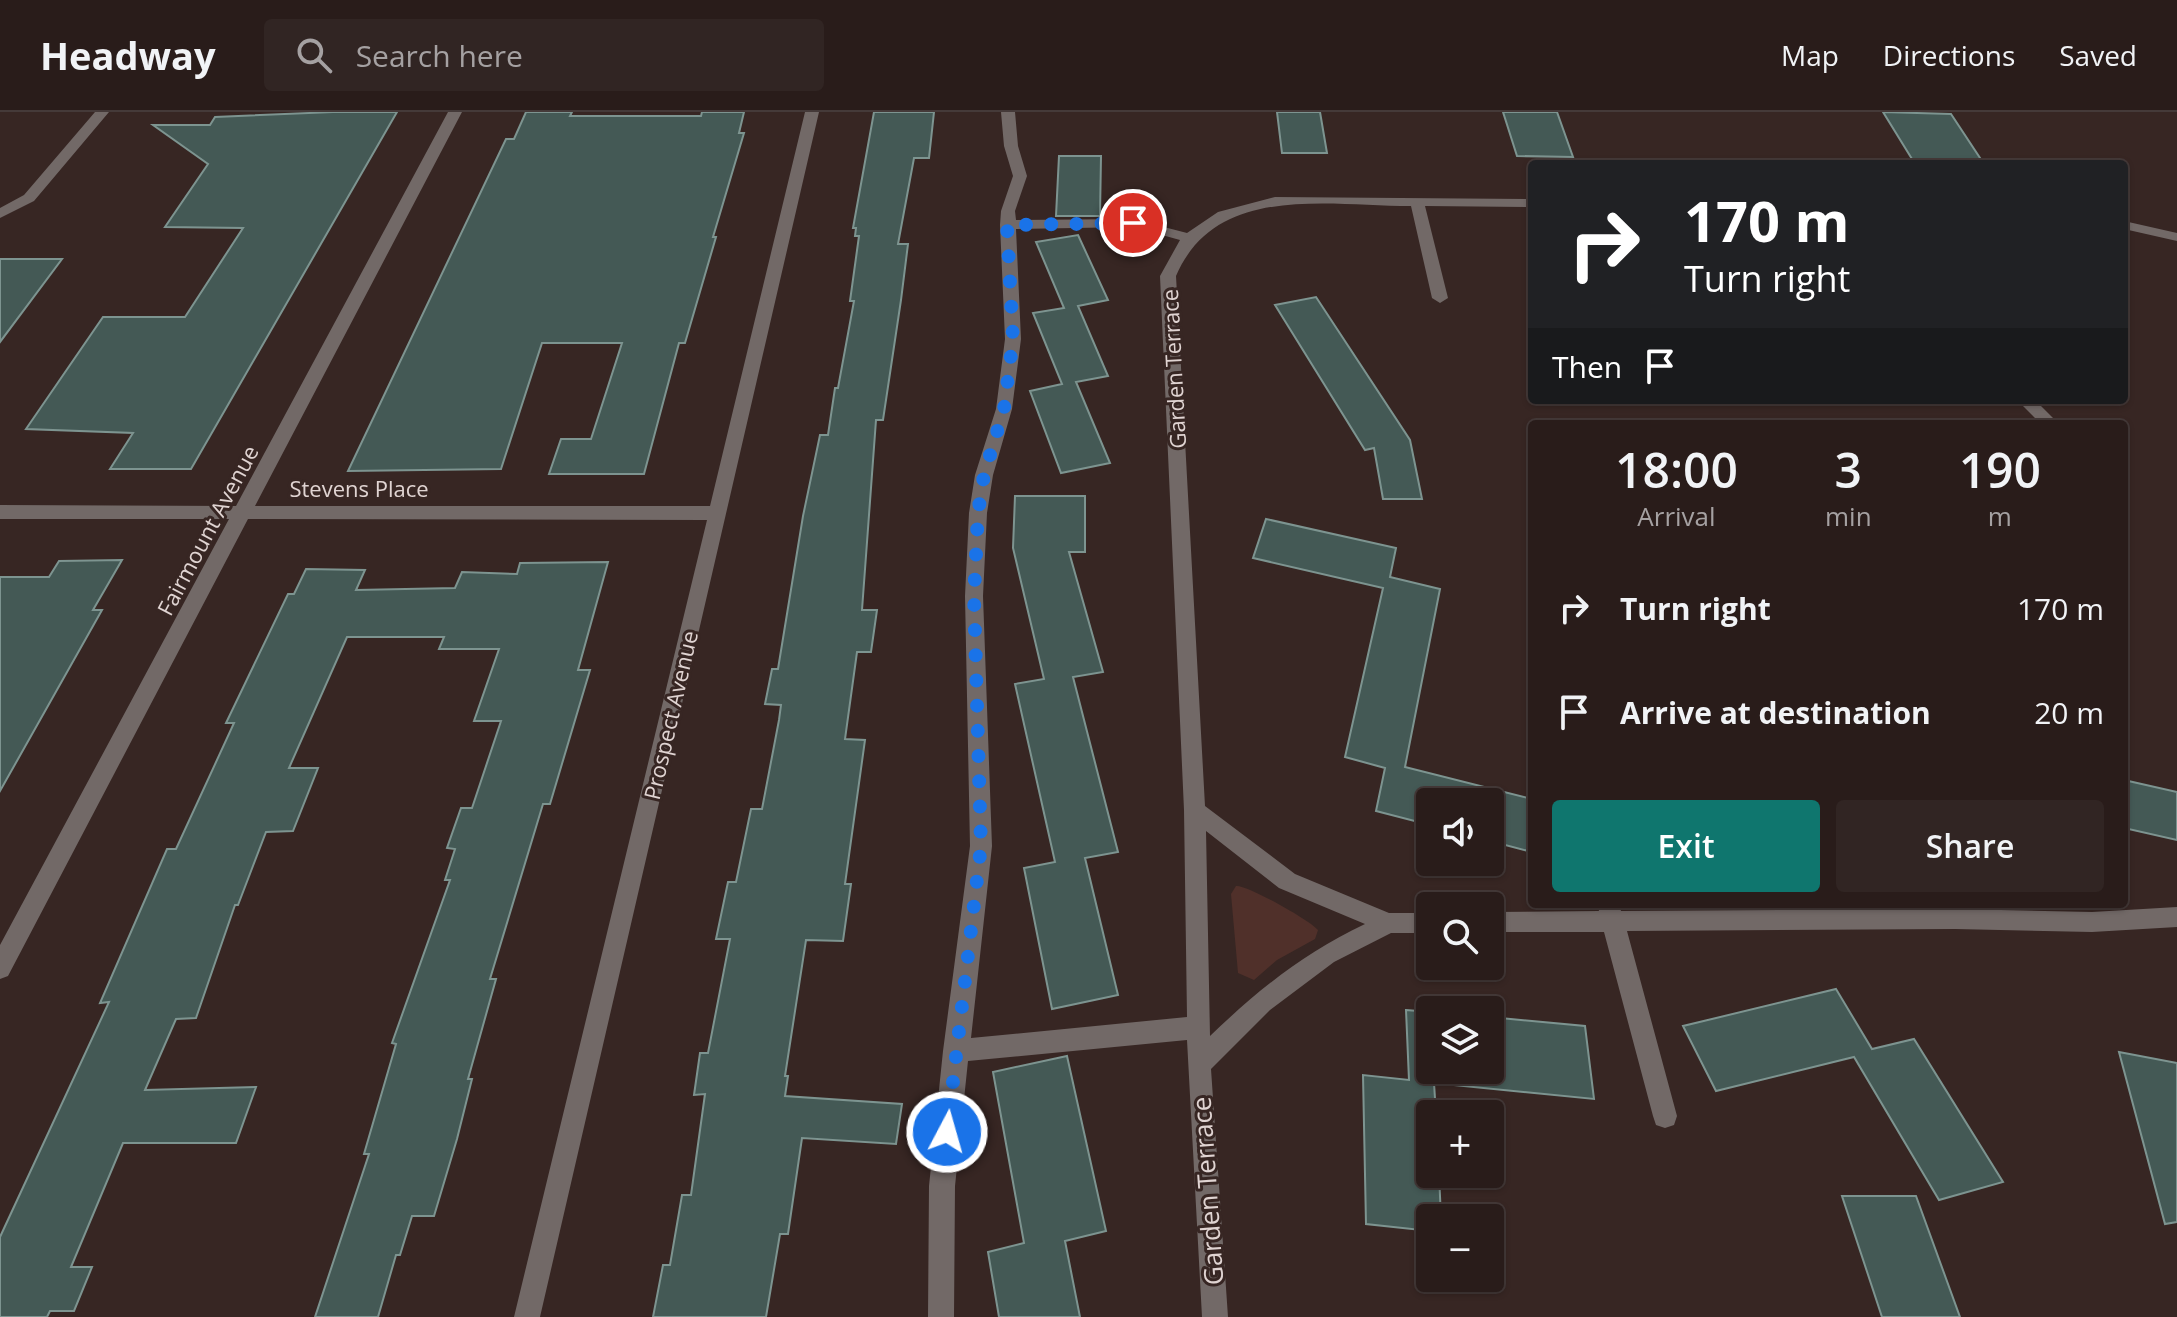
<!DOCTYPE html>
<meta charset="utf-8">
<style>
:root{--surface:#291c1a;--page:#312523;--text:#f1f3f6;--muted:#a5a1a2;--line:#453a39;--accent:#0f766e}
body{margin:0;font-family:"Open Sans",sans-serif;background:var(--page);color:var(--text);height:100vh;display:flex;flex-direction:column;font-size:30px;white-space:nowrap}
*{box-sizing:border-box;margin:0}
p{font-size:26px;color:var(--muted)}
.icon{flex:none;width:44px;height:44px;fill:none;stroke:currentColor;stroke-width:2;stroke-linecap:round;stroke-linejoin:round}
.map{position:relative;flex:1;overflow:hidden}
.drawer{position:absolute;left:1528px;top:308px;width:600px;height:488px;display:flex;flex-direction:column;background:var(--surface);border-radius:8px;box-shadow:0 2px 6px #0004,0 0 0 2px var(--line)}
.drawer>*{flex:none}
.banner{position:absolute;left:1528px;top:48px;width:600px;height:244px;border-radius:8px;box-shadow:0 2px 6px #0004,0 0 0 2px var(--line);background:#202124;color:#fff;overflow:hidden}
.buttons{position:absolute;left:1416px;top:676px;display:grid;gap:16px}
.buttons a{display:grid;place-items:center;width:88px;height:88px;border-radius:8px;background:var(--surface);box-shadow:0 2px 6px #0004,0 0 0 2px var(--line);font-size:40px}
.pin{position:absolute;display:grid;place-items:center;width:68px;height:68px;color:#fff;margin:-34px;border:4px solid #fff;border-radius:50%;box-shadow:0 2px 8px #0007}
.me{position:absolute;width:88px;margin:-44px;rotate:6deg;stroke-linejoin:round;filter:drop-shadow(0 0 6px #0008)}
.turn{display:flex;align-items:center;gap:28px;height:168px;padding:0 24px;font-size:36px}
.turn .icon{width:104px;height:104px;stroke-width:2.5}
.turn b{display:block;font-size:56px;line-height:68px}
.then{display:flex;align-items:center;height:76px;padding:0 24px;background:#0003;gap:16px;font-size:30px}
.eta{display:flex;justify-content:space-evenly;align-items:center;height:136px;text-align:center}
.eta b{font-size:48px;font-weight:600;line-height:56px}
.action{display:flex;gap:16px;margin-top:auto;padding:16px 24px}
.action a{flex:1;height:92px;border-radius:8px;background:var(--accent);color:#fff;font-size:32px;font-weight:600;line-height:92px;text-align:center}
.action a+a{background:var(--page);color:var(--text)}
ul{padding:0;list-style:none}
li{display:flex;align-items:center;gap:24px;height:104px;padding:0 24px}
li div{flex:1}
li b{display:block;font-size:30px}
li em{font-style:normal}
header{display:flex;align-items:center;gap:48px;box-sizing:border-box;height:112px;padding:0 40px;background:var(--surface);border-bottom:2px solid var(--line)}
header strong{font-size:38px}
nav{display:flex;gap:44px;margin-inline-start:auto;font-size:28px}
.search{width:560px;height:72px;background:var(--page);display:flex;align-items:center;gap:20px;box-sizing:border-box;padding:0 28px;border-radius:8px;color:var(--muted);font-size:30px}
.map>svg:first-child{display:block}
.green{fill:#50302a}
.building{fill:#445955;stroke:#7d9490;stroke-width:2}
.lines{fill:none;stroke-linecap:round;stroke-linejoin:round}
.minor{fill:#726967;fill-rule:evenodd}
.route{stroke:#1a73e8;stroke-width:14;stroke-dasharray:0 25.2}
.labels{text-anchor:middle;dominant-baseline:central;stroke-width:6;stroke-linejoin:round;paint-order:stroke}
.street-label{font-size:22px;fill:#e0d4d2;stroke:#372623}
.near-street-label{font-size:26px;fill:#e0d4d2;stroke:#372623}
</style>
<header>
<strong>Headway</strong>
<div class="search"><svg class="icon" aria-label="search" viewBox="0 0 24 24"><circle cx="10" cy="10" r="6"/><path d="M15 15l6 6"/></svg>Search here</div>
<nav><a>Map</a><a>Directions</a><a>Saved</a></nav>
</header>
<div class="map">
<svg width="2177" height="1205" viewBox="0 0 2177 1205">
<rect width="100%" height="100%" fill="#372623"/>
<path class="green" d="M 1236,774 C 1246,772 1311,809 1318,818 L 1315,827 L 1277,848 L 1254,868 L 1238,861 L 1231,782 Z"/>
<path class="building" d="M 333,0 L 397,0 L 191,357 L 110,357 L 133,321 L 26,317 L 103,205 L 185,205 L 243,116 L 165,115 L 208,52 L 153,13 L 210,13 L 215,5 Z
M 526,0 L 572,0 L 570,4 L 701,4 L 702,0 L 744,0 L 739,21 L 744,21 L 713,125 L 716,125 L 685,231 L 679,231 L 644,362 L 549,362 L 561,327 L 591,327 L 622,231 L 542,231 L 501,357 L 348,359 L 506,27 L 514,27 Z
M 874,0 L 934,0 L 929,46 L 914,46 L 898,132 L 908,132 L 901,188 L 883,308 L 876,308 L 862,498 L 877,498 L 871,540 L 857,540 L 845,627 L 865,628 L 845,772 L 851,772 L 843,829 L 806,828 L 785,964 L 788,964 L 785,984 L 902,992 L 896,1032 L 802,1026 L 788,1122 L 780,1122 L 766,1205 L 653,1205 L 663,1153 L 670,1153 L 682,1083 L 691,1083 L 705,982 L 694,983 L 700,941 L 708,941 L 730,827 L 716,827 L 728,770 L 736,770 L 751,697 L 762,697 L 779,608 L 781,593 L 765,592 L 772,557 L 778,557 L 803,404 L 820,323 L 828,323 L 835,276 L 838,276 L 854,189 L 850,189 L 859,124 L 855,124 L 856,116 L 853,116 Z
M 1277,0 L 1320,0 L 1327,41 L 1282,41 Z
M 1503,0 L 1557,0 L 1573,45 L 1517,44 Z
M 1883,0 L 1951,2 L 1982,49 L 1912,47 Z
M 1059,44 L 1101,44 L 1100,104 L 1056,104 Z
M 1078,123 L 1108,188 L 1078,194 L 1108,264 L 1076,270 L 1110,351 L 1061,361 L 1030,279 L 1062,272 L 1033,201 L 1064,196 L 1036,130 Z
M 0,147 L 62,147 L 0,230 Z
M 1316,185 L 1410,328 L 1422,387 L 1383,387 L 1374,336 L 1365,338 L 1275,193 Z
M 1015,384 L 1085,384 L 1085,440 L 1069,440 L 1103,560 L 1073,565 L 1118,740 L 1085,746 L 1118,883 L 1052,897 L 1024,756 L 1055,750 L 1015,572 L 1044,567 L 1013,436 Z
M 1266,407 L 1396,436 L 1390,465 L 1440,477 L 1405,655 L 1532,687 L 1532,740 L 1490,729 L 1490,690 L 1430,690 L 1430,713 L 1376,699 L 1385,656 L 1345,645 L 1383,476 L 1253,446 Z
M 122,448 L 93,498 L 102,498 L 0,679 L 0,465 L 49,465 L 59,449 Z
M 608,450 L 578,558 L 590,558 L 550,692 L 543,692 L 490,867 L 496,867 L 468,967 L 472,967 L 457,1027 L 434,1104 L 412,1104 L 400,1143 L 396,1143 L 378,1205 L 315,1205 L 369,1042 L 364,1042 L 396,932 L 392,931 L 450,768 L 445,768 L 455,737 L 447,736 L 461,696 L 472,696 L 501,609 L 474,609 L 499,537 L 439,537 L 444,525 L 347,525 L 289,656 L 318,656 L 293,719 L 266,720 L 238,793 L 235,793 L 196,906 L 176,907 L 145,978 L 256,975 L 236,1031 L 123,1031 L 71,1155 L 92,1155 L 74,1199 L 50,1199 L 47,1205 L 0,1205 L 0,1125 L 109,890 L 100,891 L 167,737 L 176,737 L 234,611 L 226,611 L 288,482 L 294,482 L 306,457 L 365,458 L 356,478 L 455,476 L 462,460 L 517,462 L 520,451 Z
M 2124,668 L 2177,680 L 2177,728 L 2124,716 Z
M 1836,877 L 1872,937 L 1914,927 L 2003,1070 L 1939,1088 L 1854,945 L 1716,979 L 1683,914 Z
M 1406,898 L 1430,900 L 1430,958 L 1490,958 L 1490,905 L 1585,914 L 1594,987 L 1434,971 L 1436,1002 L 1430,1002 L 1430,1062 L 1439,1062 L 1441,1106 L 1430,1106 L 1430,1119 L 1366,1112 L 1363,963 L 1409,968 Z
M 2119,940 L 2177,951 L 2177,1110 L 2165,1112 Z
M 1067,944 L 1106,1119 L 1065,1129 L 1080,1205 L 999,1205 L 988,1140 L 1024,1131 L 993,960 Z
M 1842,1084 L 1916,1084 L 1960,1205 L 1882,1205 Z"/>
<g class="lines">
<path class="minor" d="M 95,0 L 109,0 L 34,89 L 0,106 L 0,96 L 24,83 Z
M 448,0 L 462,0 L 255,394 L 710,394 L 805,0 L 819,0 L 540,1205 L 514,1205 L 707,408 L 248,407 L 8,864 L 0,867 L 0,833 L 229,407 L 0,407 L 0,393 L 236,394 Z
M 1001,0 L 1015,0 L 1018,34 L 1027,64 L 1015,99 L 1016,108 L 1133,107 L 1187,121 L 1218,100 L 1275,85 L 1532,87 L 1532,95 L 1425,94 L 1448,186 L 1440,191 L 1432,186 L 1411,94 C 1327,94 1216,71 1176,164 L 1205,694 L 1295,762 L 1389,801 L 1430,801 L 1430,821 L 1391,821 L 1334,850 L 1270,898 L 1211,957 L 1228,1205 L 1202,1205 L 1187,928 L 968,949 L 955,1074 L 954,1205 L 928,1205 L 929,1074 L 943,939 L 970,734 L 965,484 L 969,401 L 975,363 L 996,297 L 1005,227 L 1000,113 L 1001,99 L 1013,64 L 1004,34 ZM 1133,115 L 1180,128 L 1160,164 L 1184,698 L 1187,905 L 971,926 L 992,734 L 983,484 L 987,401 L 993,363 L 1012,297 L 1021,227 L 1016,117 ZM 1206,719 L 1279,776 L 1365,812 C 1304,841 1259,877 1210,924 Z
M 2124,109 L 2177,121 L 2177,129 L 2124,117 Z
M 2017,288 L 2035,288 L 2059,312 L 2041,312 Z
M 1597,792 L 1619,792 L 1621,799 L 1955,797 L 2092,800 L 2177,795 L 2177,815 L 2092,820 L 1955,817 L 1627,819 L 1677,1004 L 1674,1013 L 1665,1016 L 1656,1013 L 1653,1004 L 1604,820 L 1490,820 L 1490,800 L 1599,799 Z"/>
</g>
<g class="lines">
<path class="route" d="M 947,1020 L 981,734 L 974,484 L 978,401 L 984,363 L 1004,297 L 1013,227 L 1007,113 L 1133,111"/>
</g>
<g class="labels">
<g class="street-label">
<text transform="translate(1173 257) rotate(-93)">Garden Terrace</text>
<text x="359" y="376">Stevens Place</text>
<text transform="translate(207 418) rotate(-62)">Fairmount Avenue</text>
<text transform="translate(670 603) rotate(-77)">Prospect Avenue</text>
</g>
<g class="near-street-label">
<text transform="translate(1207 1079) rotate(-94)">Garden Terrace</text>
</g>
</g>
</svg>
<div class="buttons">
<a><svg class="icon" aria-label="sound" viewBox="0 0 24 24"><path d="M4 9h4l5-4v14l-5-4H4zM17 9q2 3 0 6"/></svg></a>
<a><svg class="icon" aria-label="search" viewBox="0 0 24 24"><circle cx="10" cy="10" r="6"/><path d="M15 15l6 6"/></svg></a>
<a><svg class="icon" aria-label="layers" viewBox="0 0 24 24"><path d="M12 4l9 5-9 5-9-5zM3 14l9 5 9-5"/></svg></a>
<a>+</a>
<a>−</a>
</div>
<div class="pin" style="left:1133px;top:111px;background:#d93025"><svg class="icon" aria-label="arrive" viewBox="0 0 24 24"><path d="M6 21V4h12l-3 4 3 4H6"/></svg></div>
<svg class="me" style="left:947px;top:1020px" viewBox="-20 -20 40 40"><circle r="17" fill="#1a73e8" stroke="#fff" stroke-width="3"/><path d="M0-11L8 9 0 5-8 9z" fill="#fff"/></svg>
<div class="banner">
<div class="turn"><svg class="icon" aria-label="right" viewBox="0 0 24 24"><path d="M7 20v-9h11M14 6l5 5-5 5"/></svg><div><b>170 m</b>Turn right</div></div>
<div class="then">Then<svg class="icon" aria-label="arrive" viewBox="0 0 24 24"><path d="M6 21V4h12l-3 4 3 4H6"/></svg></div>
</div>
<section class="drawer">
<div class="eta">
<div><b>18:00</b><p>Arrival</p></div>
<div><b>3</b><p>min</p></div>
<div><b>190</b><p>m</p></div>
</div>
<ul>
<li><svg class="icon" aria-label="right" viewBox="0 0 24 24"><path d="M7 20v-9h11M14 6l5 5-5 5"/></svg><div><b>Turn right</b></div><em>170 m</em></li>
<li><svg class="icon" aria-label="arrive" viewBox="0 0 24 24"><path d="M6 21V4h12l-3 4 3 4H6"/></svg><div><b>Arrive at destination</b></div><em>20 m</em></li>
</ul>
<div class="action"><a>Exit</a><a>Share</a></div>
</section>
</div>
